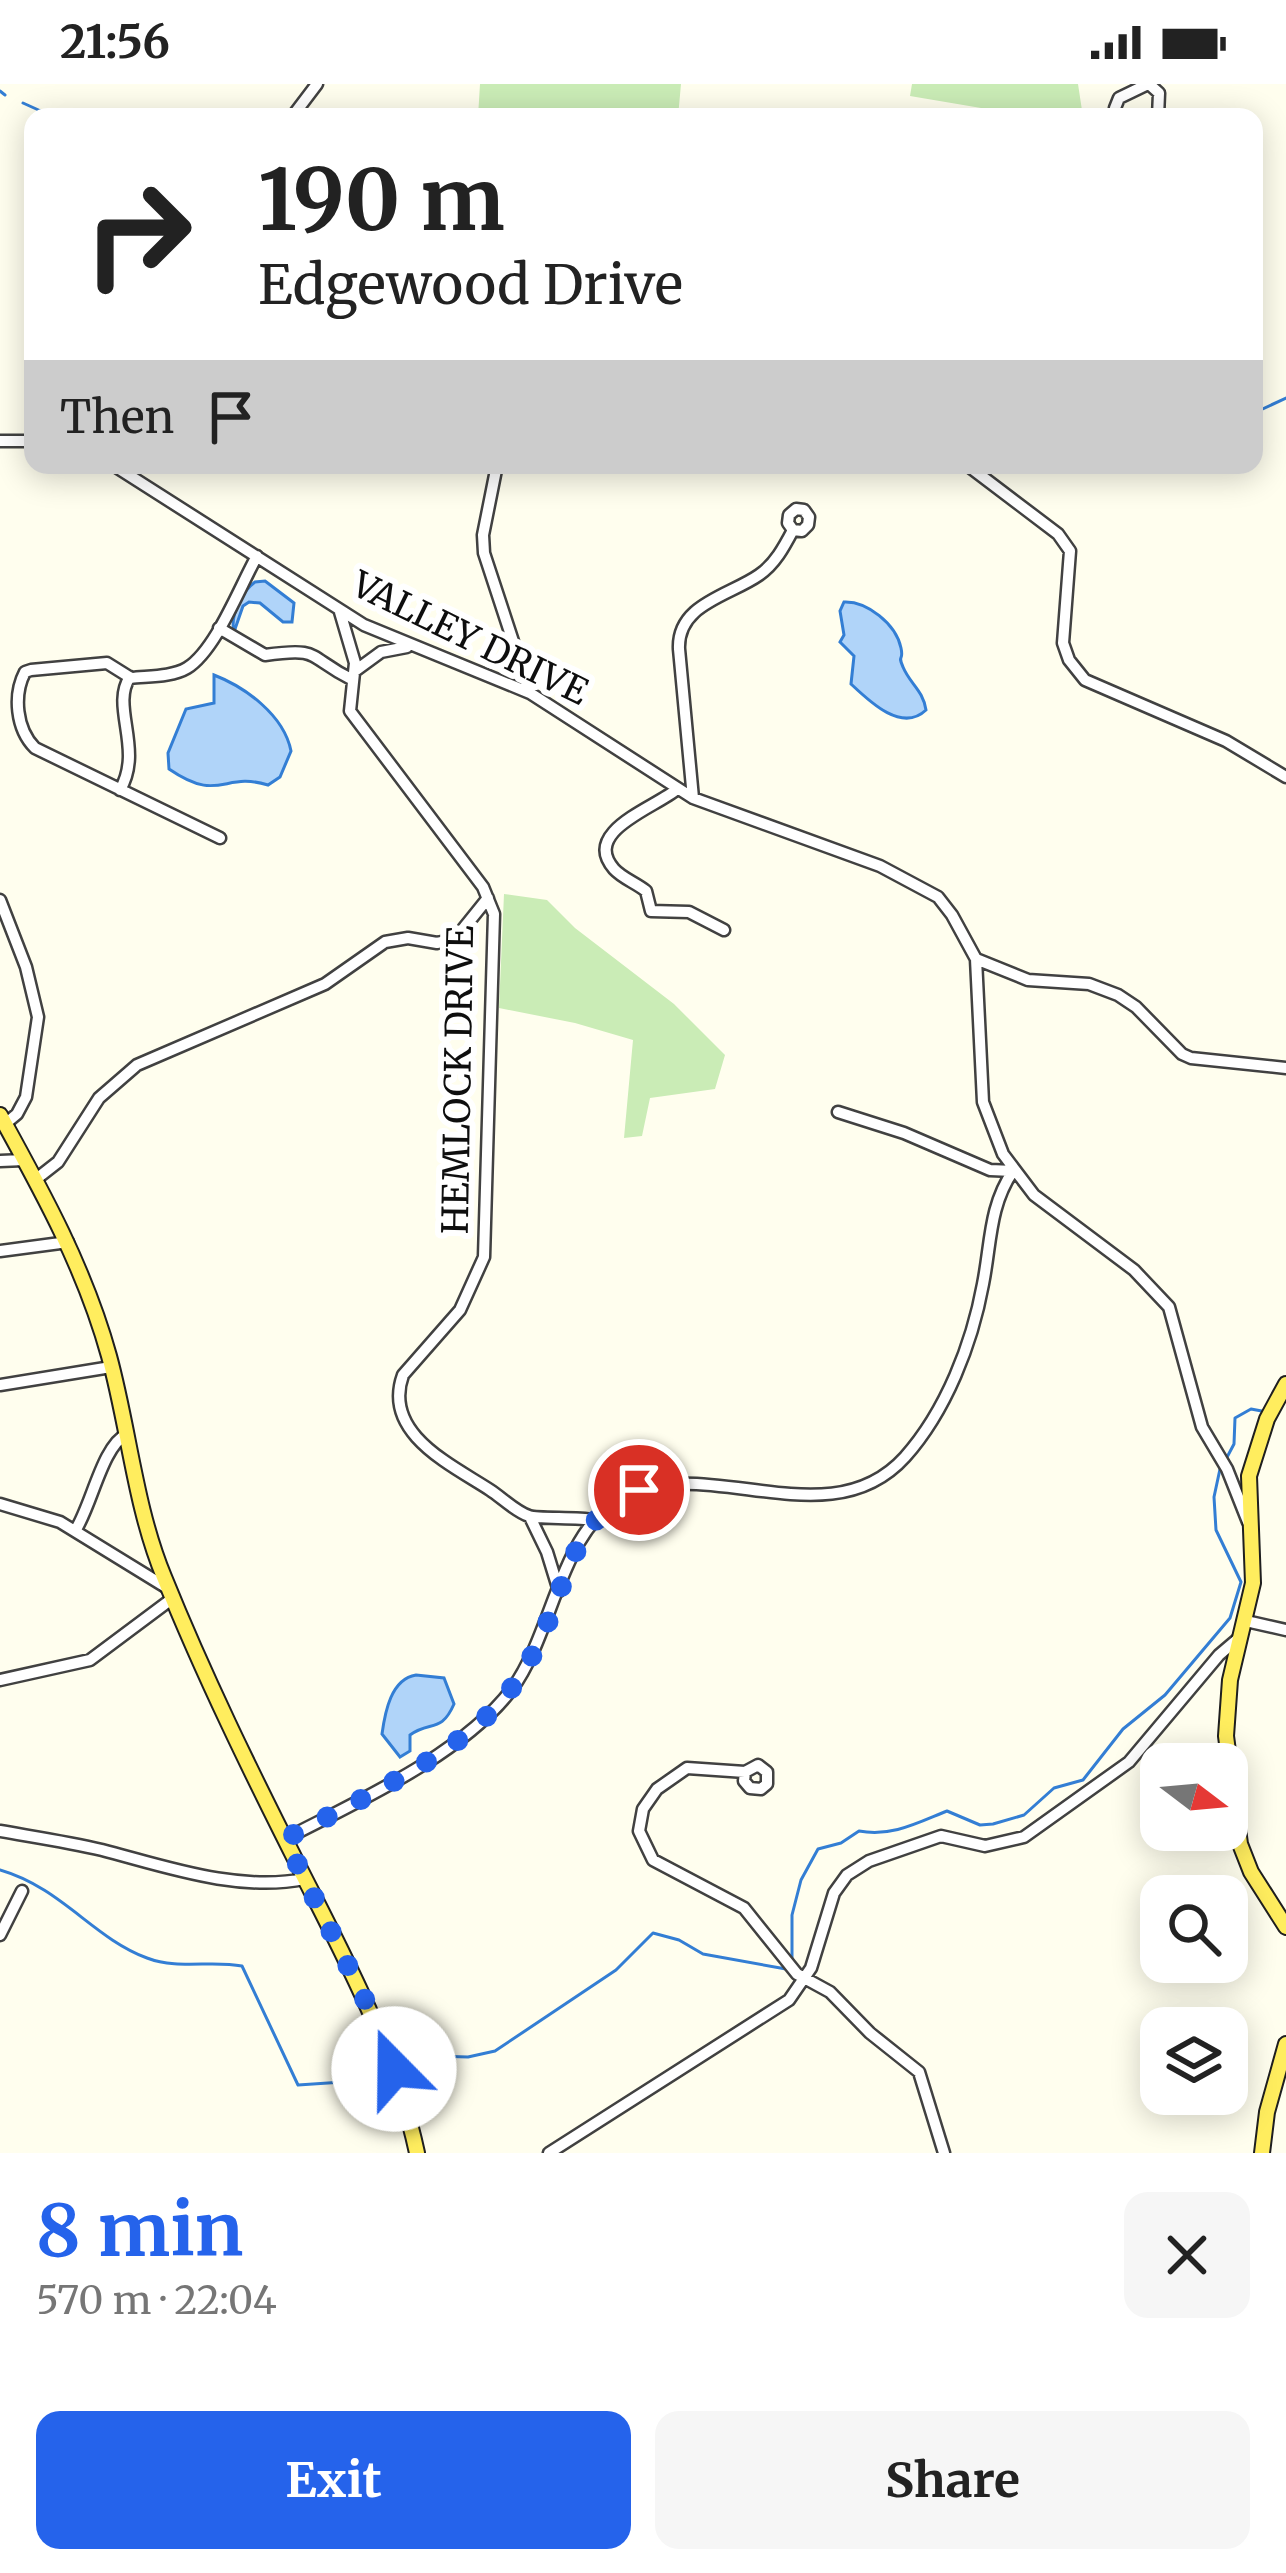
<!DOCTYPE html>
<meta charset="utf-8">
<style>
:root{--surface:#fff;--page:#f6f6f6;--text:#222;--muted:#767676;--accent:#2563eb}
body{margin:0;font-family:Merriweather,serif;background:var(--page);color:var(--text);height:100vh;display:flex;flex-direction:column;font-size:45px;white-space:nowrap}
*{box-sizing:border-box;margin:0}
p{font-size:39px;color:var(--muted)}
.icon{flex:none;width:66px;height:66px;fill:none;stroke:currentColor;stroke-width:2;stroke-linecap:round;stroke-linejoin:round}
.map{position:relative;height:2069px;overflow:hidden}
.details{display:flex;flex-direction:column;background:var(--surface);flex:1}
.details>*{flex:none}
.top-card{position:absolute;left:24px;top:24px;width:1239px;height:366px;border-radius:24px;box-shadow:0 6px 30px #0003;background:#fff;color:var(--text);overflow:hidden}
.needle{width:78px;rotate:106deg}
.controls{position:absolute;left:1140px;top:1659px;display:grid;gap:24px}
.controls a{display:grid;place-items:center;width:108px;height:108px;border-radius:24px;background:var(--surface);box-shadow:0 6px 30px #0003;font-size:60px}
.pin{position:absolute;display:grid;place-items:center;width:102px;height:102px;color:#fff;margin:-51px;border:6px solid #fff;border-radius:50%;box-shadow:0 3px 12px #0007}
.me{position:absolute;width:132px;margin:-66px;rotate:338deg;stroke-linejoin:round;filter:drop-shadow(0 0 9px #0008)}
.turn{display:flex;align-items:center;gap:42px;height:252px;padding:0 36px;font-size:54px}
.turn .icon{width:156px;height:156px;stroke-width:2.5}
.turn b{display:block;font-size:84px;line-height:102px}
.then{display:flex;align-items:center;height:114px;padding:0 36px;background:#0003;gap:24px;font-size:45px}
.round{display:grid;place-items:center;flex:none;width:126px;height:126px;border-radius:24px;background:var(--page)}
.headline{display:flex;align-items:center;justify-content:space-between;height:204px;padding:0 36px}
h1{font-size:72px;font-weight:700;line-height:90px;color:var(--accent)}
.button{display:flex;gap:24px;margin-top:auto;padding:24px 36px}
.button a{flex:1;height:138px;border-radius:24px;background:var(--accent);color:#fff;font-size:48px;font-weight:700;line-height:138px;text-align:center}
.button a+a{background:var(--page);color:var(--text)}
.status{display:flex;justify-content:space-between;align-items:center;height:84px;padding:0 60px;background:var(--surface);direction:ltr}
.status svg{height:33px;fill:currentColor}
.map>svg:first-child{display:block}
.green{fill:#caecb6}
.water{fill:#b0d4f9;stroke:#337ed4;stroke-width:3}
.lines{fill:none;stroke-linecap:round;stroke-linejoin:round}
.stream{stroke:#337ed4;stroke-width:3}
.minor-casing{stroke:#414141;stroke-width:15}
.major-casing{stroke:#1f1f1f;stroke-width:18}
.minor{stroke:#fff;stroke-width:10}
.major{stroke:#ffed5e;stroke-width:14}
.route{stroke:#2563eb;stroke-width:21;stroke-dasharray:0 37.8}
.labels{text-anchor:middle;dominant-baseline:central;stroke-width:12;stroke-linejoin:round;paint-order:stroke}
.street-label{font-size:36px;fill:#0e0e0e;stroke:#fff}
</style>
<div class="status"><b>21:56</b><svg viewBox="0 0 49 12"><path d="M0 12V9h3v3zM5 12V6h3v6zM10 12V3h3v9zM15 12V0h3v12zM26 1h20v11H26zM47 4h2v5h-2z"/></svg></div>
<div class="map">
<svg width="1286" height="2069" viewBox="0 0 1286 2069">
<rect width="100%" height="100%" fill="#fffeee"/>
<path class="green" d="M 480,0 L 681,0 L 678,33 L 478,33 Z
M 912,0 L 1078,0 L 1083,33 L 1034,33 L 910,12 Z
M 504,810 L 547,816 L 575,844 L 674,920 L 725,971 L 715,1005 L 650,1014 L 642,1052 L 624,1054 L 633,956 L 575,939 L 499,924 Z"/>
<path class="water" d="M 265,497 L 294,519 L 292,538 L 283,538 L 260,519 L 249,518 L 243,522 L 234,548 C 230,532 241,508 255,498 Z
M 844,518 C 867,517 896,540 901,564 C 904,578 897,570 903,583 C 910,600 923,606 926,626 C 902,649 870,618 851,600 L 854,572 L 840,558 L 844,551 L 840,527 Z
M 214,591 C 245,603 284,631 291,667 L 280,693 L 268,701 C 223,687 220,720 169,685 L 168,669 L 186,625 L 214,619 Z
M 416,1591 L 444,1594 L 454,1620 C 441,1650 430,1636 410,1651 L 410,1667 L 400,1673 L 382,1650 C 385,1628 391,1595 416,1591 Z"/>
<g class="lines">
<path class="stream" d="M 0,7 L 5,11
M 23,19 L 54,33
M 1254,329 L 1286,314
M 1225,1377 L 1234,1360 L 1235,1334 L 1251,1325 L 1267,1328
M 0,1786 C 62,1804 93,1854 147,1874 C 178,1886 211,1876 242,1882 L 298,2001 L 373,1996
M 792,1878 L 792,1831 L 801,1796 L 818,1765 L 841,1759 L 859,1747 C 892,1753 917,1739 947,1727 L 980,1741 L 993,1740 L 1024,1731 L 1054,1704 L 1083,1696 L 1123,1645 L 1165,1611 L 1230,1534 L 1241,1498 L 1216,1446 L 1214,1413 L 1220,1385
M 412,1982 L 434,1972 L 468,1973 L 495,1967 L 616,1886 L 653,1849 L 679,1856 L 703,1870 L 786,1885"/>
<defs>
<path id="minor" d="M 1149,0 L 1159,9 L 1158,33
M 292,33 L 317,0
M 1119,33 L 1115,24 L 1119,14 L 1148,0
M 0,357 L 33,357
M 113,381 L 364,541 L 530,609 L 693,714 L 880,782 L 938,813 L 952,831 L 976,875 L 983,1018 L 1003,1070 L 1034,1111 L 1134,1186 L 1169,1223 L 1202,1343 L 1227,1385 L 1248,1438
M 497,381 L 483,451 L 484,469 L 530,609
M 967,381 L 1058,450 L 1070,467 L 1063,559 L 1069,576 L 1085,596 L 1226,657 L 1286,693
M 340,528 L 355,579 L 350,627 L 483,803 L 494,830 L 484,1173 L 460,1226 L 403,1291 C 382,1349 450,1380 490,1406 C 501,1413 516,1428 529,1432 C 536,1435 578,1433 593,1436
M 219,544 L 265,571 C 323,563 306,573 353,596
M 355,587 L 381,568 L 407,563
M 677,705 C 655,724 581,747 614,785 C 622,794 636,799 646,807 L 651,827 L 689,828 L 724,846
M 120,706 C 144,665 110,622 130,593
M 693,714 L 679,565 C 677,520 729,512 759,491 C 775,480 784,463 793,446 L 802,447 L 808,441 L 809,433 L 804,426 L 796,425 L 789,431 L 788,439 L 793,446
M 220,754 L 35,664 C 16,645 13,611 25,588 L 31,586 L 107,579 L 131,594 C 148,592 172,593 187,584 C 216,566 240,502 257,472
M 0,816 L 26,883 L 38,933 L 26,1013 L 17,1030 L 5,1040
M 976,875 L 1028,896 L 1089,900 L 1118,911 L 1136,923 L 1182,970 L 1191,974 L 1286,984
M 838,1028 L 904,1049 L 990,1086 L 1013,1087
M 0,1077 L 24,1076
M 35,1096 L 58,1078 L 99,1014 L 137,981 L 325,900 L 385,858 L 408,854 L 437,859 L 455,855 L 488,814
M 0,1167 L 68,1158
M 0,1301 L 111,1283
M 0,1420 L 60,1438 L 169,1505
M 530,1433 L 547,1468 L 559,1507
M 75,1447 C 92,1421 102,1362 127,1350
M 1246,1537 L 1286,1546
M 0,1596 L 90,1576 L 173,1514
M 745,1688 L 744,1697 L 750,1704 L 761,1705 L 767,1700 L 767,1688 L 758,1681 L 745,1688 L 687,1684 L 657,1705 L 643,1725 L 639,1747 L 653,1776 L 744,1824 L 797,1890 L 830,1908 L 870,1949 L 919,1988 L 944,2069
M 0,1747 C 34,1753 68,1758 102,1766 C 167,1783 237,1808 305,1795
M 285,1755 C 358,1717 462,1671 512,1605 C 554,1548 560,1444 625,1412 C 710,1370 830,1456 905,1373 C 946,1327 972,1260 983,1200 C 991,1160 989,1122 1013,1087
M 0,1851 L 22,1807
M 549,2069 L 789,1916 L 811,1884 L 834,1809 L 847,1791 L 869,1777 L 941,1752 L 985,1762 L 1024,1753 L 1129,1678 L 1219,1571 L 1239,1554"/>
<path id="major" d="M 0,1031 C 43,1109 85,1185 109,1272 C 129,1345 135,1423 164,1493 C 204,1592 251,1688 299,1783 C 346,1876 395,1966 417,2069
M 1286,1300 L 1267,1335 L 1249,1392 L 1253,1499 L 1230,1596 L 1226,1652 L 1240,1760 L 1251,1788 L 1286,1843
M 1262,2069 L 1267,2028 L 1286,1960"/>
</defs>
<use href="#minor" class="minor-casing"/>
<use href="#major" class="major-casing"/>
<use href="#minor" class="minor"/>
<use href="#major" class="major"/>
</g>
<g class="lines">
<path class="route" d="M 394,1985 L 370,1926 L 285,1755 C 352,1719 444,1678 496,1623 C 517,1600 533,1573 545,1545 C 569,1489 577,1431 639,1406"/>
</g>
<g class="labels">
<g class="street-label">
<text transform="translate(470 554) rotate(26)">VALLEY DRIVE</text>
<text transform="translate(458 996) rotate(-89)">HEMLOCK DRIVE</text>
</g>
</g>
</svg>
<div class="controls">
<a><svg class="needle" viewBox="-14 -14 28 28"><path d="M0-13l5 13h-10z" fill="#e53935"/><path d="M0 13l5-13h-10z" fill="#767676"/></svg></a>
<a><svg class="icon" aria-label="search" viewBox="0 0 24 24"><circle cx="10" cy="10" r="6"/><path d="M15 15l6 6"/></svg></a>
<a><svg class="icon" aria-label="layers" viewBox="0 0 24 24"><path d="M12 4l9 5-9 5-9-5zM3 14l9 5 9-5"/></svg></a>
</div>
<div class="pin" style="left:639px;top:1406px;background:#d93025"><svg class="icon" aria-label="arrive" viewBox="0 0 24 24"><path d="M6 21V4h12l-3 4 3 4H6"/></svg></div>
<svg class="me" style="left:394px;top:1985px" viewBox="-20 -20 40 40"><circle r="19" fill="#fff"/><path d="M0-13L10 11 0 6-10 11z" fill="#2563eb"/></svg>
<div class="top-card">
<div class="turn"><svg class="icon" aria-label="right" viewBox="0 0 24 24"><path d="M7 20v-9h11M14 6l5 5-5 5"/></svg><div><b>190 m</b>Edgewood Drive</div></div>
<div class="then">Then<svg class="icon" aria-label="arrive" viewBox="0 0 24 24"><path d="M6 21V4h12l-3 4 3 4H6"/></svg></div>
</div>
</div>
<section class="details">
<div class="headline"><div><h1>8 min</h1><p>570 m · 22:04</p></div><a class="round"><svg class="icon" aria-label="close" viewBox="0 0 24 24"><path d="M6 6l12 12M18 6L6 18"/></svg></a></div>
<div class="button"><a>Exit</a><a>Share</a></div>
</section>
